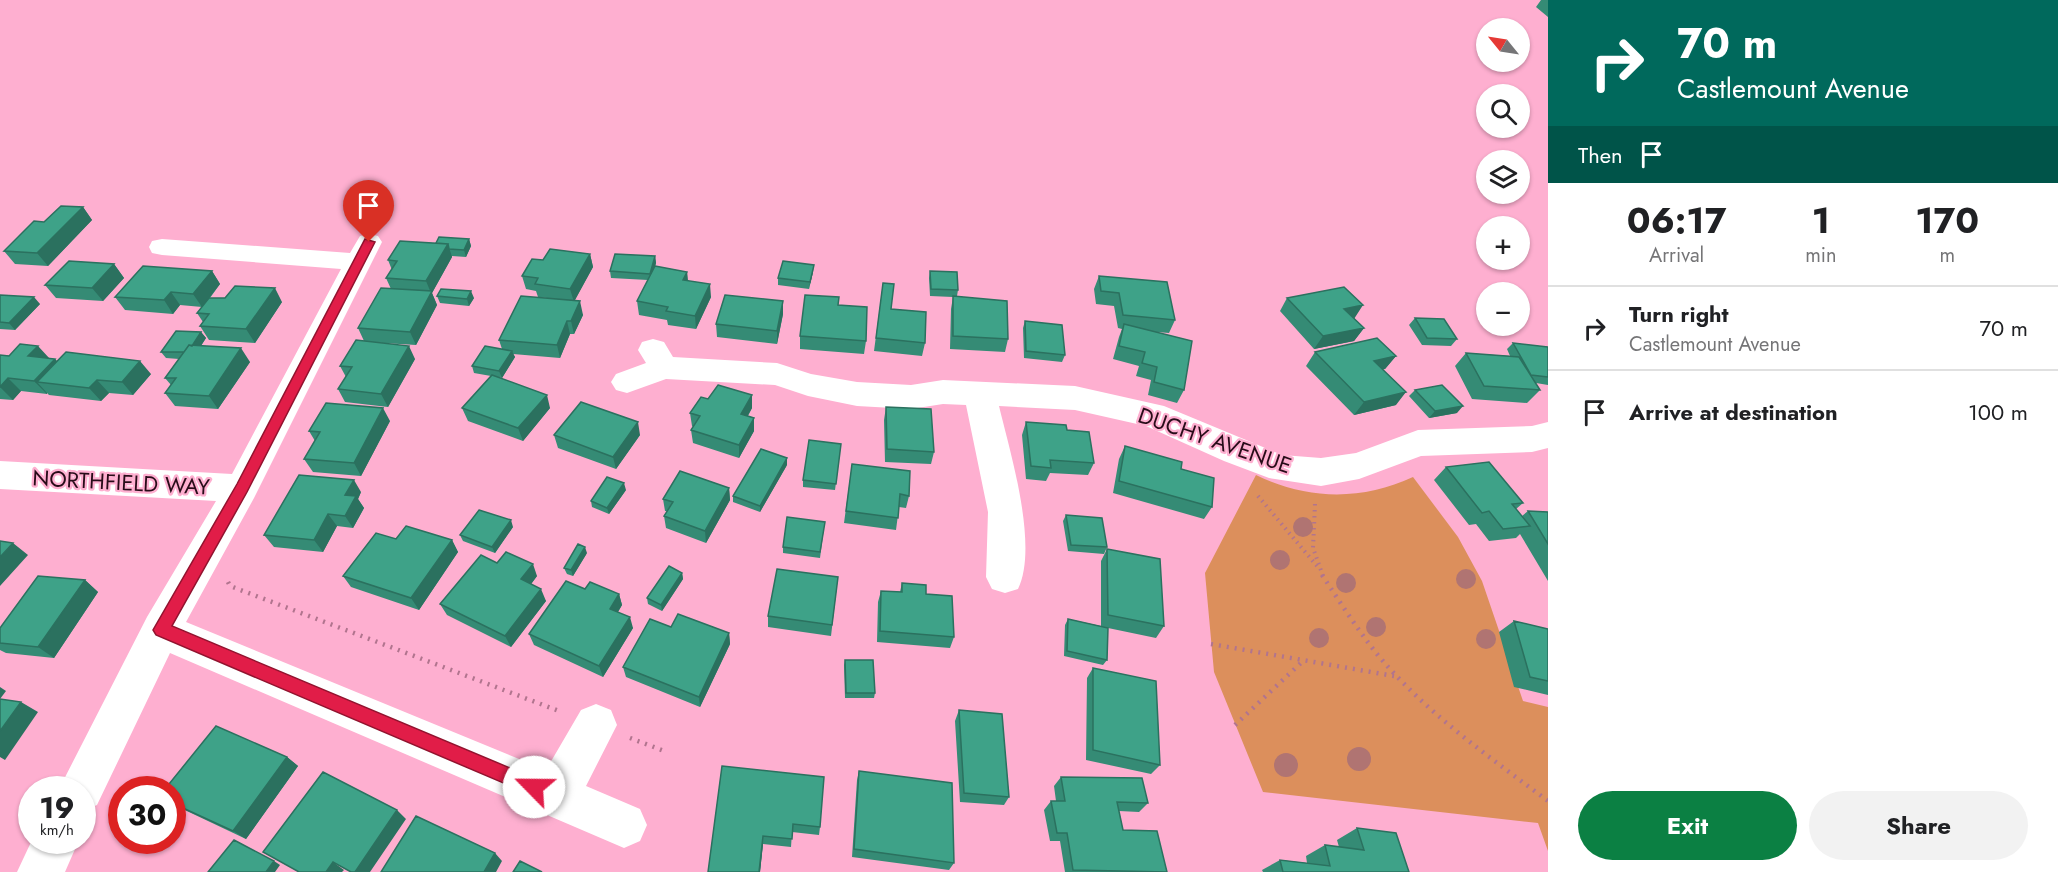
<!DOCTYPE html>
<meta charset="utf-8">
<style>
:root{--surface:#fff;--page:#f2f2f2;--text:#202124;--muted:#757577;--line:#e0e0e0;--accent:#0b8043}
body{margin:0;font-family:Jost,sans-serif;background:var(--page);color:var(--text);height:100vh;display:flex;flex-direction:column;font-size:22px;white-space:nowrap}
*{box-sizing:border-box;margin:0}
p{font-size:20px;color:var(--muted)}
.icon{flex:none;width:33px;height:33px;fill:none;stroke:currentColor;stroke-width:2;stroke-linecap:round;stroke-linejoin:round}
.map{position:relative;flex:1;overflow:hidden}
.side{display:flex;flex-direction:column;background:var(--surface);width:510px}
.side>*{flex:none}
.guide{background:#00695c;color:#fff;overflow:hidden}
.needle{width:39px;rotate:300deg}
.fabs{position:absolute;left:1476px;top:18px;display:grid;gap:12px}
.fabs a{display:grid;place-items:center;width:54px;height:54px;border-radius:50%;background:var(--surface);box-shadow:0 2px 4px #0004;font-size:30px}
.speed{position:absolute;left:18px;top:776px;display:flex;gap:12px;font-size:30px;font-weight:700;text-align:center}
.speed>*{display:grid;place-content:center;width:78px;height:78px;border-radius:50%;background:var(--surface);box-shadow:0 2px 4px #0004;line-height:1}
.speed small{font-size:15px;font-weight:400}
.speed .limit{border:9px solid #d22;background:#fff;color:#111}
.pin{position:absolute;display:grid;place-items:center;width:51px;height:51px;color:#fff;margin:-62px -26px;border-radius:50% 50% 50% 0;rotate:-45deg;box-shadow:0 0 6px #0007}
.pin .icon{rotate:45deg}
.me{position:absolute;width:66px;margin:-33px;rotate:293deg;stroke-linejoin:round;filter:drop-shadow(0 0 4px #0008)}
.turn{display:flex;align-items:center;gap:21px;height:126px;padding:0 30px;font-size:27px}
.turn .icon{width:78px;height:78px;stroke-width:2.5}
.turn b{display:block;font-size:42px;line-height:51px}
.then{display:flex;align-items:center;height:57px;padding:0 30px;background:#0003;gap:12px;font-size:22px}
.eta{display:flex;justify-content:space-evenly;align-items:center;height:102px;text-align:center}
.eta b{font-size:36px;font-weight:700;line-height:42px}
.cta{display:flex;gap:12px;margin-top:auto;padding:12px 30px}
.cta a{flex:1;height:69px;border-radius:36px;background:var(--accent);color:#fff;font-size:24px;font-weight:700;line-height:69px;text-align:center}
.cta a+a{background:var(--page);color:var(--text)}
ul{padding:0;list-style:none}
li{display:flex;align-items:center;gap:18px;height:84px;padding:0 30px;border-top:2px solid var(--line)}
li div{flex:1}
li b{display:block;font-size:22px}
li em{font-style:normal}
main{display:flex;flex:1;min-height:0}
.map>svg:first-child{display:block}
.green{fill:#dc8f5c}
.lines{fill:none;stroke-linecap:round;stroke-linejoin:round}
.path-far1{stroke:#b1748e;stroke-width:4;stroke-dasharray:1.5 4.5;stroke-linecap:butt}
.path{stroke:#b1748e;stroke-width:4.5;stroke-dasharray:2 6;stroke-linecap:butt}
.minor{fill:#fff;fill-rule:evenodd}
.tree{fill:#b07472}
.wall{fill:#358b75}
.shaded-wall{fill:#2b715f}
.building{fill:#3ea288;stroke:#2b715f;stroke-width:1.5}
.route{fill:#e11d48;stroke:#92132f;stroke-width:1.5}
.labels{text-anchor:middle;dominant-baseline:central;stroke-width:4.5;stroke-linejoin:round;paint-order:stroke}
.street-label{font-size:22px;fill:#280c19;stroke:#feafd0}
</style>
<main>
<div class="map">
<svg width="1548" height="872" viewBox="0 0 1548 872">
<rect width="100%" height="100%" fill="#feafd0"/>
<path class="green" d="M 1256,475 C 1307,500 1362,501 1413,477 L 1458,537 L 1482,581 L 1523,701 L 1548,707 L 1548,851 L 1538,823 L 1263,792 L 1214,672 L 1205,573 Z"/>
<g class="lines">
<path class="path-far1" d="M 1258,496 L 1317,566
M 1315,504 L 1313,548 L 1323,576"/>
<path class="path" d="M 1322,575 C 1340,602 1357,629 1377,654 C 1425,712 1488,756 1548,801
M 228,582 L 230,586 L 559,711
M 1211,644 L 1394,676
M 1235,725 L 1304,660
M 630,738 L 667,752"/>
<path class="minor" d="M 369,234 L 378,236 L 382,242 L 254,498 L 186,622 L 546,770 L 581,710 L 596,704 L 611,710 L 617,725 L 586,786 L 640,809 L 647,825 L 640,841 L 624,848 L 170,653 L 97,805 L 82,811 L 82,789 L 59,789 L 147,617 L 216,501 L 0,489 L 0,461 L 232,474 L 341,269 L 162,255 L 152,253 L 149,247 L 152,241 L 162,239 L 350,253 L 360,236 Z
M 653,339 L 664,342 L 673,357 L 777,363 L 811,374 L 857,382 L 911,385 L 943,380 L 1075,386 L 1164,406 L 1282,455 L 1321,458 L 1356,453 L 1418,430 L 1532,426 L 1548,422 L 1548,448 L 1532,452 L 1421,456 L 1359,479 L 1321,486 L 1269,478 L 1224,461 L 1146,426 L 1075,410 L 999,406 C 1010,452 1039,546 1018,589 L 1005,593 L 992,589 L 986,577 L 988,512 L 966,405 L 943,404 L 911,409 L 857,406 L 808,396 L 775,385 L 666,379 L 627,393 L 616,390 L 611,382 L 616,374 L 646,363 L 638,350 L 642,342 Z
M 32,840 L 79,840 L 65,872 L 17,872 Z"/>
</g>
<g class="tree">
<circle cx="1303" cy="527" r="10"/>
<circle cx="1280" cy="560" r="10"/>
<circle cx="1466" cy="579" r="10"/>
<circle cx="1346" cy="583" r="10"/>
<circle cx="1376" cy="627" r="10"/>
<circle cx="1319" cy="638" r="10"/>
<circle cx="1486" cy="639" r="10"/>
<circle cx="1359" cy="759" r="12"/>
<circle cx="1286" cy="765" r="12"/>
</g>
<path class="wall" d="M 1541,0 L 1548,0 L 1548,17 L 1536,7 Z
M 83,207 L 92,220 L 48,266 L 15,264 L 4,251 Z
M 469,239 L 471,246 L 466,257 L 452,256 L 452,257 L 432,293 L 437,305 L 416,345 L 366,342 L 415,359 L 388,407 L 345,402 L 338,389 L 346,377 L 340,366 L 364,341 L 358,328 L 391,289 L 386,278 L 392,270 L 388,260 L 436,243 Z
M 590,254 L 593,267 L 574,301 L 583,315 L 574,334 L 570,334 L 560,358 L 513,354 L 515,357 L 502,378 L 496,377 L 550,408 L 523,441 L 468,421 L 462,408 L 491,376 L 474,373 L 472,366 L 502,349 L 499,340 L 547,298 L 538,297 L 536,291 L 526,289 L 522,276 L 543,260 Z
M 655,256 L 656,263 L 655,266 L 687,272 L 688,281 L 711,297 L 696,329 L 668,325 L 667,320 L 639,315 L 637,301 L 648,280 L 611,278 L 610,271 Z
M 114,264 L 124,278 L 103,301 L 56,298 L 45,285 Z
M 212,271 L 220,284 L 210,298 L 282,302 L 255,343 L 209,340 L 200,326 L 203,322 L 197,313 L 202,307 L 180,305 L 173,314 L 125,310 L 115,297 Z
M 930,271 L 958,290 L 957,296 L 1008,339 L 1005,352 L 950,349 L 951,309 L 953,297 L 930,296 L 929,278 Z
M 813,272 L 809,289 L 778,285 L 778,278 Z
M 1099,276 L 1175,320 L 1169,333 L 1157,332 L 1184,390 L 1177,403 L 1148,395 L 1151,380 L 1136,376 L 1139,366 L 1113,359 L 1119,337 L 1122,329 L 1118,328 L 1114,306 L 1096,304 L 1094,289 Z
M 883,283 L 891,309 L 925,343 L 922,356 L 874,351 Z
M 0,295 L 40,304 L 15,330 L 0,329 Z
M 437,296 L 474,298 L 469,306 L 440,303 Z
M 1287,298 L 1354,318 L 1364,328 L 1354,341 L 1314,349 L 1280,311 Z
M 838,305 L 866,341 L 864,354 L 800,349 L 800,336 Z
M 783,314 L 777,344 L 717,337 L 716,324 Z
M 1415,318 L 1457,339 L 1451,346 L 1422,345 L 1409,325 Z
M 1025,321 L 1065,355 L 1062,362 L 1024,358 L 1023,328 Z
M 201,332 L 206,338 L 201,346 L 250,362 L 218,409 L 175,406 L 165,393 L 171,385 L 165,378 L 179,359 L 166,358 L 161,352 Z
M 1513,343 L 1548,347 L 1548,385 L 1536,383 L 1540,390 L 1527,403 L 1472,399 L 1455,366 L 1466,353 L 1510,356 L 1507,349 Z
M 1315,352 L 1396,356 L 1385,369 L 1383,369 L 1396,405 L 1354,415 L 1306,366 Z
M 0,355 L 55,359 L 57,361 L 151,374 L 133,395 L 109,393 L 101,401 L 49,395 L 47,393 L 47,394 L 21,391 L 13,400 L 0,399 Z
M 1415,390 L 1457,413 L 1429,418 L 1409,396 Z
M 708,399 L 752,408 L 748,416 L 754,418 L 754,431 L 739,458 L 693,443 L 691,430 L 693,427 L 692,426 L 690,413 Z
M 886,407 L 934,452 L 931,464 L 885,462 L 884,420 Z
M 390,421 L 361,476 L 313,472 L 304,459 L 315,441 L 309,431 Z
M 1026,422 L 1067,430 L 1094,463 L 1088,475 L 1050,473 L 1046,481 L 1026,479 L 1022,435 Z
M 554,435 L 640,435 L 616,469 L 558,448 Z
M 841,444 L 835,490 L 803,487 L 803,480 Z
M 1125,446 L 1181,469 L 1212,507 L 1204,519 L 1113,493 L 1119,459 Z
M 852,464 L 909,496 L 906,508 L 899,507 L 896,530 L 844,523 Z
M 787,465 L 760,512 L 733,502 L 733,496 Z
M 1446,467 L 1523,503 L 1516,509 L 1522,516 L 1528,511 L 1548,512 L 1548,581 L 1520,534 L 1516,538 L 1489,541 L 1476,524 L 1469,525 L 1434,480 Z
M 729,488 L 730,500 L 706,543 L 666,528 L 664,516 L 667,511 L 665,511 L 663,499 Z
M 626,490 L 609,514 L 592,507 L 591,501 Z
M 361,492 L 358,499 L 364,508 L 353,528 L 337,526 L 323,552 L 274,547 L 264,535 Z
M 1066,515 L 1107,547 L 1104,554 L 1068,551 L 1063,521 Z
M 513,527 L 495,553 L 463,541 L 460,535 Z
M 824,528 L 820,558 L 783,553 L 783,547 Z
M 396,539 L 452,540 L 458,552 L 419,610 L 351,587 L 343,576 Z
M 1107,549 L 1164,626 L 1156,638 L 1108,628 L 1107,660 L 1103,665 L 1064,656 L 1065,625 L 1068,619 L 1101,626 L 1101,561 Z
M 587,553 L 573,576 L 567,574 L 564,568 Z
M 497,563 L 537,576 L 531,584 L 546,601 L 511,647 L 447,615 L 440,604 Z
M 682,573 L 683,579 L 662,611 L 648,604 L 647,598 Z
M 838,577 L 831,636 L 768,627 L 768,616 Z
M 85,580 L 98,592 L 54,658 L 6,653 L 0,650 L 0,628 Z
M 902,583 L 954,637 L 950,648 L 877,642 L 878,602 L 881,591 L 900,592 Z
M 585,589 L 619,594 L 622,605 L 618,612 L 633,628 L 603,677 L 534,645 L 529,634 Z
M 1514,621 L 1548,629 L 1548,695 L 1514,687 L 1499,632 Z
M 671,627 L 729,633 L 730,644 L 700,707 L 626,677 L 623,667 Z
M 845,660 L 875,693 L 874,698 L 845,698 L 844,665 Z
M 1093,668 L 1160,765 L 1151,774 L 1086,760 L 1087,678 Z
M 959,710 L 1009,797 L 1004,805 L 960,802 L 955,721 Z
M 287,757 L 298,766 L 246,839 L 172,804 L 172,789 Z
M 722,766 L 820,827 L 819,835 L 792,832 L 791,847 L 763,844 L 760,872 L 708,872 Z
M 859,771 L 954,863 L 949,870 L 852,857 L 857,780 Z
M 1061,777 L 1148,803 L 1139,812 L 1119,811 L 1123,830 L 1167,872 L 1065,872 L 1060,841 L 1050,841 L 1044,810 L 1051,801 L 1056,801 L 1054,786 Z
M 1357,828 L 1409,872 L 1263,872 L 1262,870 L 1280,860 L 1307,863 L 1306,856 L 1325,845 L 1339,847 L 1337,840 Z"/>
<path class="shaded-wall" d="M 83,207 L 92,220 L 48,266 L 37,253 Z
M 469,239 L 471,246 L 466,257 L 464,250 Z
M 448,244 L 452,257 L 432,293 L 437,305 L 416,345 L 410,332 L 431,293 L 426,281 Z
M 590,254 L 593,267 L 574,302 L 570,289 Z
M 655,256 L 656,263 L 651,281 L 650,274 Z
M 114,264 L 124,278 L 103,301 L 92,288 Z
M 814,265 L 813,272 L 809,289 L 810,282 Z
M 212,271 L 220,284 L 202,307 L 193,294 Z
M 687,272 L 688,285 L 683,280 Z
M 710,284 L 711,297 L 696,329 L 695,316 Z
M 275,288 L 282,302 L 255,343 L 246,329 Z
M 471,291 L 474,298 L 469,306 L 467,299 Z
M 171,292 L 180,305 L 173,314 L 164,300 Z
M 34,297 L 40,304 L 15,330 L 9,323 Z
M 580,301 L 583,315 L 574,334 L 571,321 Z
M 783,301 L 783,314 L 777,344 L 777,331 Z
M 1363,305 L 1354,319 L 1344,309 Z
M 567,321 L 570,334 L 560,358 L 557,345 Z
M 1364,328 L 1354,341 L 1314,349 L 1323,336 Z
M 201,332 L 206,338 L 192,359 L 187,352 Z
M 38,346 L 50,359 L 28,356 Z
M 409,346 L 415,359 L 388,407 L 381,394 Z
M 241,348 L 250,362 L 218,409 L 209,396 Z
M 512,351 L 515,357 L 502,378 L 499,371 Z
M 1396,356 L 1385,369 L 1365,374 L 1374,361 Z
M 55,359 L 66,372 L 37,382 L 47,393 L 47,394 L 34,381 Z
M 140,361 L 151,374 L 133,395 L 122,382 Z
M 8,378 L 21,391 L 13,400 L 0,387 Z
M 97,380 L 109,393 L 101,401 L 89,388 Z
M 1406,392 L 1396,405 L 1354,415 L 1364,402 Z
M 547,395 L 550,408 L 523,441 L 518,428 Z
M 752,395 L 752,408 L 741,427 L 741,414 Z
M 1463,406 L 1457,413 L 1429,418 L 1435,411 Z
M 383,408 L 390,421 L 361,476 L 354,463 Z
M 754,418 L 754,431 L 739,458 L 739,445 Z
M 638,422 L 640,435 L 616,469 L 613,457 Z
M 787,458 L 787,465 L 760,512 L 760,506 Z
M 354,480 L 361,492 L 358,499 L 364,508 L 353,528 L 345,516 L 345,495 Z
M 624,483 L 626,490 L 609,514 L 607,508 Z
M 729,488 L 730,500 L 706,543 L 705,531 Z
M 328,514 L 337,526 L 323,552 L 314,540 Z
M 511,520 L 513,527 L 495,553 L 492,547 Z
M 452,540 L 458,552 L 419,610 L 411,598 Z
M 13,543 L 28,555 L 0,586 L 0,557 Z
M 585,547 L 587,553 L 573,576 L 571,570 Z
M 533,564 L 537,576 L 526,591 L 521,579 Z
M 682,573 L 683,579 L 662,611 L 661,605 Z
M 85,580 L 98,592 L 54,658 L 38,647 Z
M 541,589 L 546,601 L 511,647 L 505,636 Z
M 619,594 L 622,605 L 613,620 L 610,609 Z
M 630,617 L 633,628 L 603,677 L 599,666 Z
M 729,633 L 730,644 L 700,707 L 699,697 Z
M 0,687 L 6,691 L 0,699 Z
M 21,702 L 38,712 L 5,760 L 0,757 L 0,731 Z
M 287,757 L 298,766 L 246,839 L 233,831 Z
M 397,810 L 406,819 L 370,872 L 355,872 Z
M 763,836 L 763,844 L 760,872 L 759,872 Z
M 495,853 L 502,861 L 496,872 L 484,872 Z
M 274,861 L 280,865 L 275,872 L 266,872 Z
M 333,862 L 344,870 L 342,872 L 326,872 Z"/>
<path class="building" d="M 61,206 L 83,207 L 37,253 L 4,251 L 34,221 L 44,222 Z
M 439,237 L 469,239 L 464,250 L 449,249 L 448,244 L 436,243 Z
M 400,241 L 448,244 L 426,281 L 386,278 L 397,261 L 388,260 Z
M 550,249 L 590,254 L 570,289 L 535,284 L 538,278 L 522,276 L 532,259 L 543,260 Z
M 615,254 L 655,256 L 650,274 L 610,271 Z
M 69,261 L 114,264 L 92,288 L 45,285 Z
M 783,261 L 814,265 L 810,282 L 778,278 Z
M 143,266 L 212,271 L 193,294 L 171,292 L 164,300 L 115,297 Z
M 655,266 L 687,272 L 683,280 L 710,284 L 695,316 L 666,311 L 668,307 L 637,301 Z
M 930,271 L 957,272 L 958,290 L 931,289 Z
M 1099,276 L 1167,282 L 1175,320 L 1123,315 L 1119,293 L 1101,291 Z
M 883,283 L 894,284 L 891,309 L 926,312 L 925,343 L 876,338 Z
M 235,286 L 275,288 L 246,329 L 200,326 L 209,314 L 197,313 L 209,298 L 225,298 Z
M 1344,287 L 1363,305 L 1344,309 L 1364,328 L 1323,336 L 1287,298 Z
M 381,288 L 432,291 L 410,332 L 358,328 Z
M 441,289 L 471,291 L 467,299 L 437,296 Z
M 0,295 L 34,297 L 9,323 L 0,322 Z
M 725,295 L 783,301 L 777,331 L 716,324 Z
M 805,295 L 839,297 L 838,305 L 867,307 L 866,341 L 800,336 Z
M 521,296 L 580,301 L 571,321 L 567,321 L 557,345 L 499,340 Z
M 953,296 L 1007,301 L 1008,339 L 953,336 Z
M 1415,318 L 1444,319 L 1457,339 L 1427,338 Z
M 1025,321 L 1062,325 L 1065,355 L 1026,351 Z
M 1124,324 L 1192,341 L 1184,390 L 1154,382 L 1157,367 L 1142,363 L 1145,352 L 1119,346 Z
M 176,331 L 201,332 L 192,346 L 189,345 L 184,352 L 161,352 Z
M 1377,338 L 1396,356 L 1374,361 L 1406,392 L 1364,402 L 1315,352 Z
M 356,340 L 409,346 L 381,394 L 338,389 L 352,367 L 340,366 Z
M 1513,343 L 1548,347 L 1548,377 L 1531,375 Z
M 20,344 L 38,346 L 28,356 L 55,359 L 34,381 L 8,378 L 0,387 L 0,355 L 9,356 Z
M 189,345 L 241,348 L 209,396 L 165,393 L 176,378 L 165,378 Z
M 485,346 L 512,351 L 499,371 L 472,366 Z
M 66,352 L 140,361 L 122,382 L 97,380 L 89,388 L 37,382 Z
M 1466,353 L 1519,357 L 1540,390 L 1484,386 Z
M 492,375 L 547,395 L 518,428 L 462,408 Z
M 718,385 L 752,395 L 741,414 L 754,418 L 739,445 L 691,430 L 700,416 L 690,413 L 701,397 L 708,399 Z
M 1442,385 L 1463,406 L 1435,411 L 1415,390 Z
M 581,402 L 638,422 L 613,457 L 554,435 Z
M 326,403 L 383,408 L 354,463 L 304,459 L 320,432 L 309,431 Z
M 886,407 L 931,409 L 934,452 L 887,449 Z
M 1026,422 L 1066,425 L 1067,430 L 1089,432 L 1094,463 L 1050,460 L 1051,468 L 1031,466 Z
M 809,440 L 841,444 L 836,484 L 803,480 Z
M 1125,446 L 1182,462 L 1181,469 L 1214,478 L 1212,507 L 1119,481 Z
M 761,449 L 787,458 L 760,506 L 733,496 Z
M 1489,462 L 1523,503 L 1512,504 L 1530,526 L 1503,529 L 1489,511 L 1482,513 L 1446,467 Z
M 852,464 L 910,471 L 909,496 L 900,494 L 898,518 L 846,511 Z
M 680,471 L 729,488 L 705,531 L 664,516 L 673,502 L 663,499 Z
M 299,475 L 354,480 L 345,495 L 356,496 L 345,516 L 328,514 L 314,540 L 264,535 Z
M 607,477 L 624,483 L 607,508 L 591,501 Z
M 479,510 L 511,520 L 492,547 L 460,535 Z
M 1528,511 L 1548,512 L 1548,544 Z
M 1066,515 L 1102,518 L 1107,547 L 1071,545 Z
M 787,517 L 825,522 L 820,552 L 783,547 Z
M 406,526 L 452,540 L 411,598 L 343,576 L 376,533 L 396,539 Z
M 0,541 L 13,543 L 0,557 Z
M 578,544 L 585,547 L 571,570 L 564,568 Z
M 1107,549 L 1160,559 L 1164,626 L 1108,615 Z
M 506,552 L 533,564 L 521,579 L 541,589 L 505,636 L 440,604 L 481,555 L 497,563 Z
M 669,566 L 682,573 L 661,605 L 647,598 Z
M 777,569 L 838,577 L 832,625 L 768,616 Z
M 38,576 L 85,580 L 38,647 L 0,643 L 0,628 Z
M 566,581 L 585,589 L 590,582 L 619,594 L 610,609 L 630,617 L 599,666 L 529,634 Z
M 902,583 L 926,585 L 926,594 L 952,596 L 954,637 L 880,631 L 881,591 L 902,592 Z
M 678,614 L 729,633 L 699,697 L 623,667 L 650,619 L 671,627 Z
M 1068,619 L 1108,628 L 1107,660 L 1067,651 Z
M 1514,621 L 1548,629 L 1548,681 L 1530,677 Z
M 845,660 L 873,660 L 875,693 L 846,693 Z
M 1093,668 L 1156,681 L 1160,765 L 1093,750 Z
M 0,699 L 21,702 L 0,731 Z
M 959,710 L 1002,714 L 1009,797 L 964,793 Z
M 216,726 L 287,757 L 233,831 L 172,803 L 172,789 L 165,789 Z
M 722,766 L 824,777 L 820,827 L 793,824 L 792,839 L 763,836 L 759,872 L 708,872 Z
M 859,771 L 952,783 L 954,863 L 854,849 Z
M 323,772 L 397,810 L 355,872 L 351,872 L 333,862 L 326,872 L 299,872 L 263,852 Z
M 1061,777 L 1142,778 L 1148,803 L 1117,802 L 1123,830 L 1157,831 L 1167,872 L 1073,870 L 1067,833 L 1057,833 L 1051,801 L 1065,801 Z
M 416,816 L 495,853 L 484,872 L 381,872 Z
M 1357,828 L 1396,833 L 1409,872 L 1283,872 L 1280,860 L 1330,866 L 1325,845 L 1364,850 Z
M 234,840 L 274,861 L 266,872 L 208,872 Z
M 520,861 L 542,872 L 513,872 Z"/>
<path class="route" d="M 365,239 L 375,242 L 247,492 L 172,626 L 541,781 L 543,787 L 541,794 L 534,796 L 156,635 L 153,630 L 237,484 Z"/>
<g class="labels">
<g class="street-label">
<text transform="translate(1215 440) rotate(19)">DUCHY AVENUE</text>
<text transform="translate(121 482) rotate(3)">NORTHFIELD WAY</text>
</g>
</g>
</svg>
<div class="fabs">
<a><svg class="needle" viewBox="-14 -14 28 28"><path d="M0-13l5 13h-10z" fill="#e53935"/><path d="M0 13l5-13h-10z" fill="#757577"/></svg></a>
<a><svg class="icon" aria-label="search" viewBox="0 0 24 24"><circle cx="10" cy="10" r="6"/><path d="M15 15l6 6"/></svg></a>
<a><svg class="icon" aria-label="layers" viewBox="0 0 24 24"><path d="M12 4l9 5-9 5-9-5zM3 14l9 5 9-5"/></svg></a>
<a>+</a>
<a>−</a>
</div>
<div class="speed"><div>19<small>km/h</small></div><div class="limit">30</div></div>
<div class="pin" style="left:369px;top:242px;background:#d93025"><svg class="icon" aria-label="arrive" viewBox="0 0 24 24"><path d="M6 21V4h12l-3 4 3 4H6"/></svg></div>
<svg class="me" style="left:534px;top:787px" viewBox="-20 -20 40 40"><circle r="19" fill="#fff"/><path d="M0-13L10 11 0 6-10 11z" fill="#e11d48"/></svg>
</div>
<section class="side">
<div class="guide">
<div class="turn"><svg class="icon" aria-label="right" viewBox="0 0 24 24"><path d="M7 20v-9h11M14 6l5 5-5 5"/></svg><div><b>70 m</b>Castlemount Avenue</div></div>
<div class="then">Then<svg class="icon" aria-label="arrive" viewBox="0 0 24 24"><path d="M6 21V4h12l-3 4 3 4H6"/></svg></div>
</div>
<div class="eta">
<div><b>06:17</b><p>Arrival</p></div>
<div><b>1</b><p>min</p></div>
<div><b>170</b><p>m</p></div>
</div>
<ul>
<li><svg class="icon" aria-label="right" viewBox="0 0 24 24"><path d="M7 20v-9h11M14 6l5 5-5 5"/></svg><div><b>Turn right</b><p>Castlemount Avenue</p></div><em>70 m</em></li>
<li><svg class="icon" aria-label="arrive" viewBox="0 0 24 24"><path d="M6 21V4h12l-3 4 3 4H6"/></svg><div><b>Arrive at destination</b></div><em>100 m</em></li>
</ul>
<div class="cta"><a>Exit</a><a>Share</a></div>
</section>
</main>
